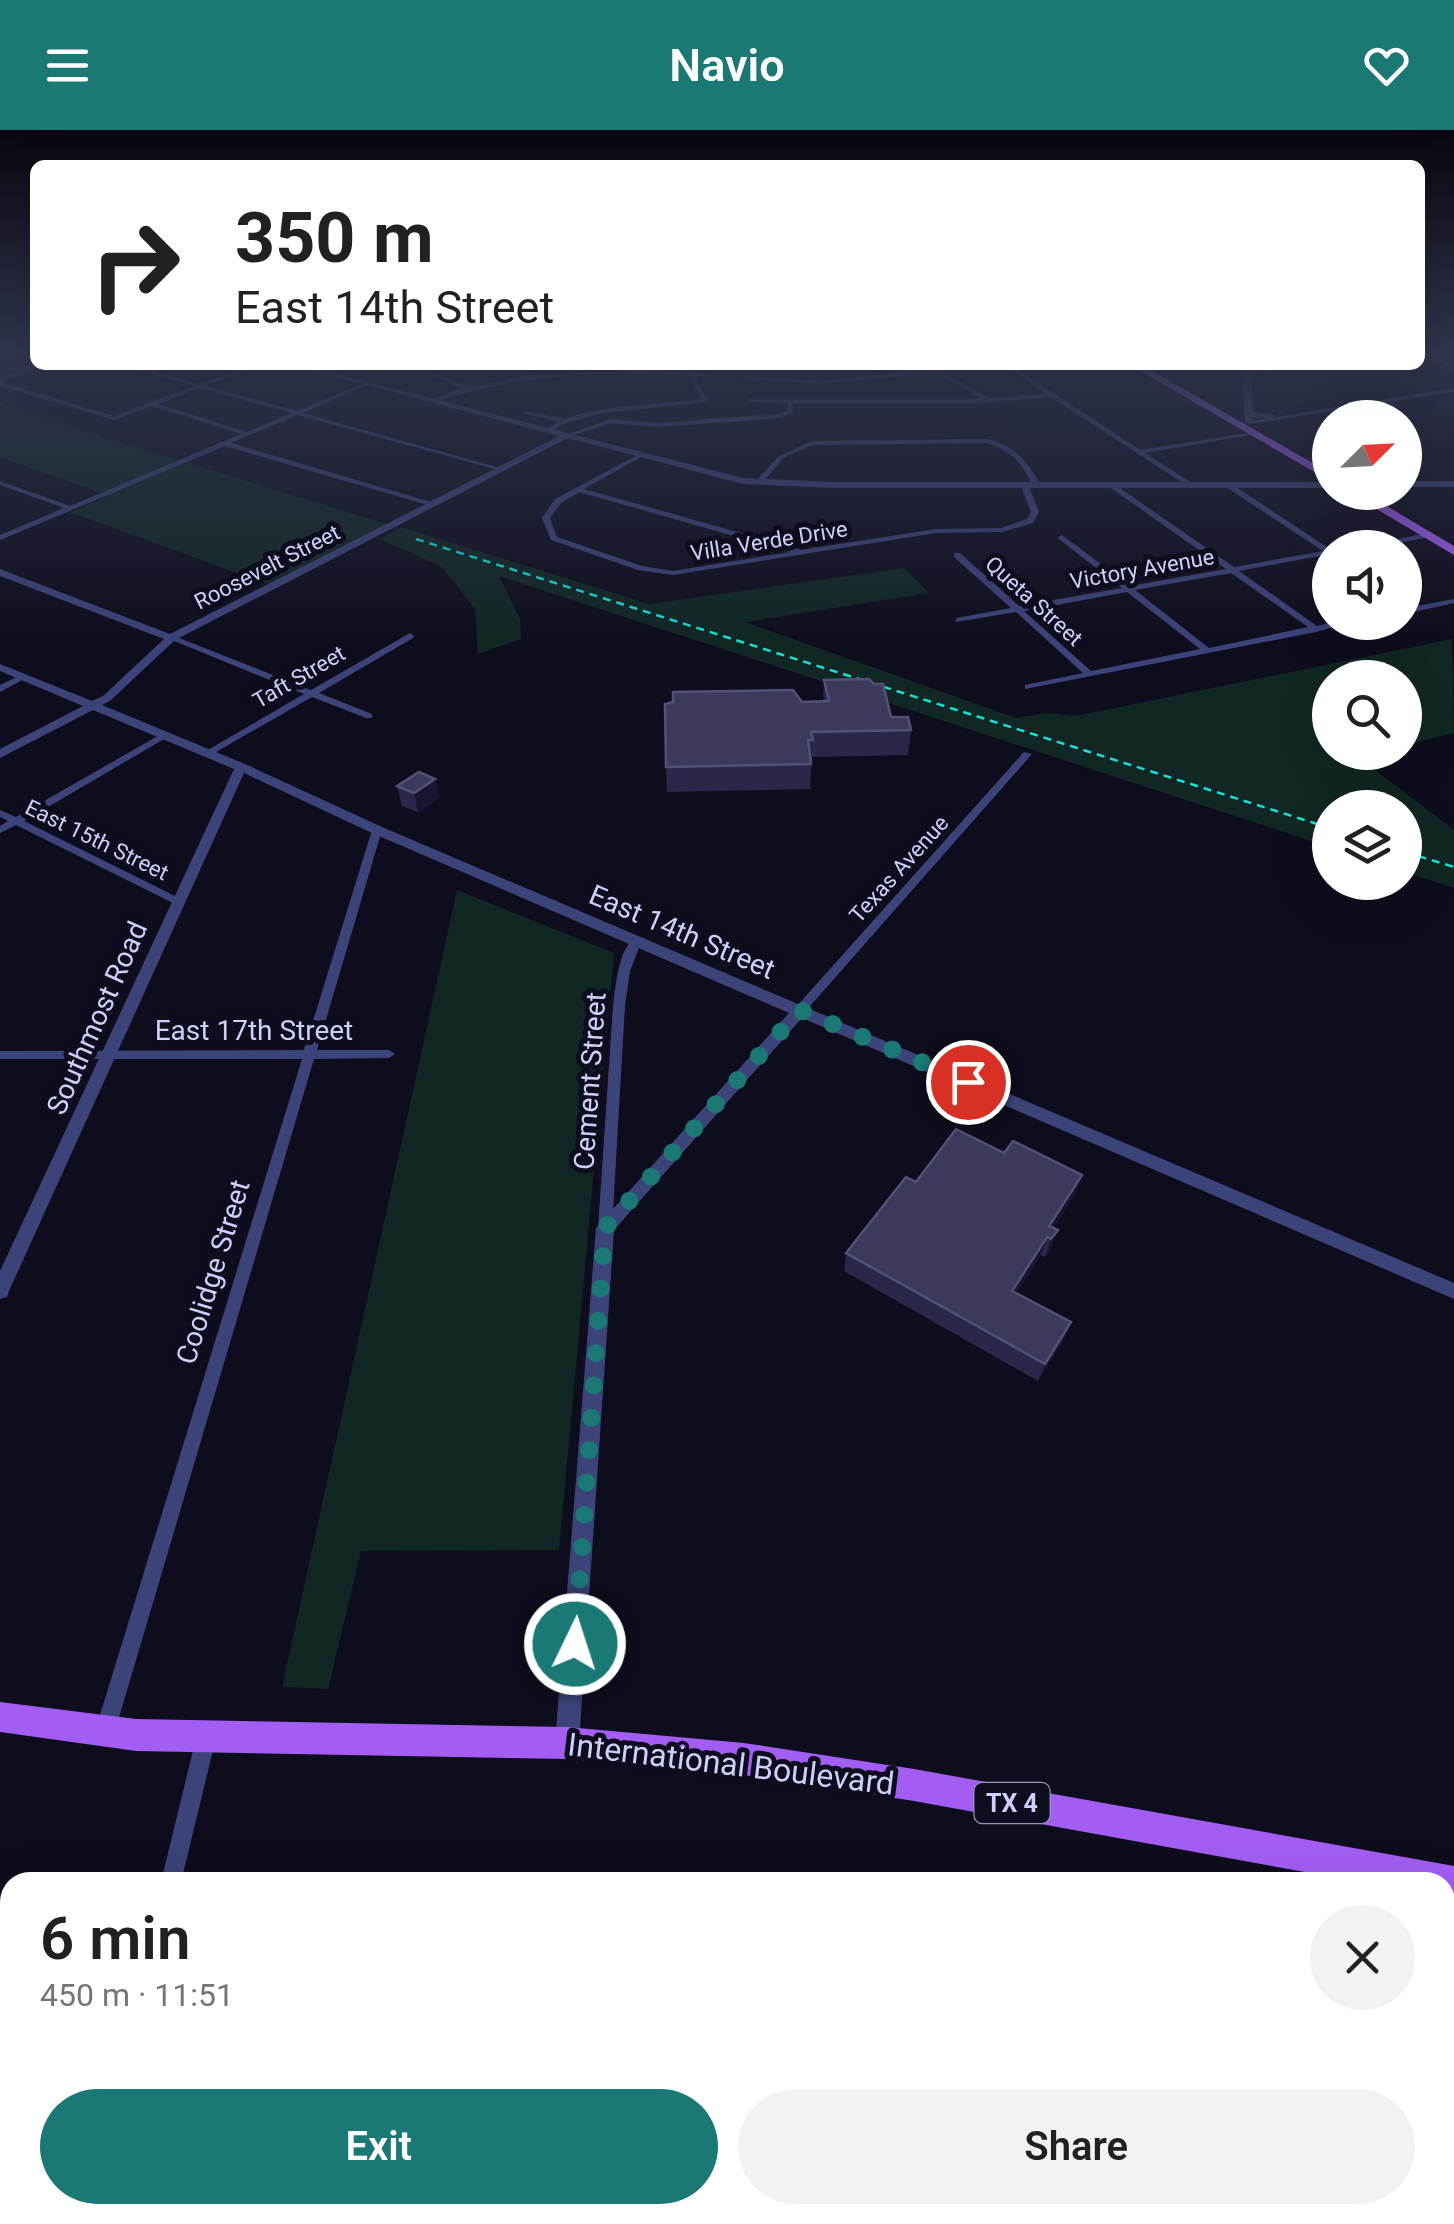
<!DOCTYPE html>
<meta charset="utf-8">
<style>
:root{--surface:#fff;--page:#f2f2f2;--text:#202124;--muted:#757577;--accent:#1a7875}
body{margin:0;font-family:Roboto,sans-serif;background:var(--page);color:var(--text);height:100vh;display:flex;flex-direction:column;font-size:38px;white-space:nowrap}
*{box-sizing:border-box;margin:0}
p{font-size:32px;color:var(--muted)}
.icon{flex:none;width:55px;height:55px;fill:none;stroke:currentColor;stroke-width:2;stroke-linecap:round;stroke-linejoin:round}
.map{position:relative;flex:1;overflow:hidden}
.drawer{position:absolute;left:0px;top:1742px;width:1455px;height:352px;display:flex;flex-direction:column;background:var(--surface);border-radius:30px 30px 0 0;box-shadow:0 10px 40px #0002}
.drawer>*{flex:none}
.hud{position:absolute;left:30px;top:30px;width:1395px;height:210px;border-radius:15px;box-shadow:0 10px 40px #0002;background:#fff;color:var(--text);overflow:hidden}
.needle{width:65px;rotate:66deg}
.tools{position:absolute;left:1312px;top:270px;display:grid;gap:20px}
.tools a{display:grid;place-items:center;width:110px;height:110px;border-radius:50%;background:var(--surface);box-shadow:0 10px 40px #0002;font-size:50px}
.pin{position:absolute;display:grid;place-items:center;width:85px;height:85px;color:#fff;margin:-42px;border:5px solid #fff;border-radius:50%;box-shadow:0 2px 10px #0007}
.me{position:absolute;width:110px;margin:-55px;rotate:4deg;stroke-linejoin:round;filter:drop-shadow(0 0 8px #0008)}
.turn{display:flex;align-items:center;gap:35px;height:210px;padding:0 40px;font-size:45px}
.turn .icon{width:130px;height:130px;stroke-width:2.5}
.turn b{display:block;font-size:70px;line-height:85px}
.round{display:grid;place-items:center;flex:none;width:105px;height:105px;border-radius:52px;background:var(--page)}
.head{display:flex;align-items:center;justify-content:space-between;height:170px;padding:0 40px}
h1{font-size:60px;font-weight:600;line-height:75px}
.action{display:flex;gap:20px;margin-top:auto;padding:20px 40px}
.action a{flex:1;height:115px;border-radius:60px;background:var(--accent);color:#fff;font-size:40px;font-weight:600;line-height:115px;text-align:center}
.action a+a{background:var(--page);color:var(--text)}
header{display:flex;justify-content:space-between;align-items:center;height:130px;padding:0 40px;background:var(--accent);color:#fff;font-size:45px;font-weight:600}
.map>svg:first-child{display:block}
.green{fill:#112723}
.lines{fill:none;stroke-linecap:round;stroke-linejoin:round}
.minor{fill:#3c4379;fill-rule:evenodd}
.tertiary{fill:#3c4379;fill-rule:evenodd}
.primary{fill:#a35df2;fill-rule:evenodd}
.rail{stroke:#12e3d7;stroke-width:2.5;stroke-dasharray:8 6;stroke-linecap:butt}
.wall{fill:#29284a}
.shaded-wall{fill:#171530}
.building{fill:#3b3a5d;stroke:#525176;stroke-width:2.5}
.route{stroke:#1a7875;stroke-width:18;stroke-dasharray:0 32.4}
.labels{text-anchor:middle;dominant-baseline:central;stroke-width:10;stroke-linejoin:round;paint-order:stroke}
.far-street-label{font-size:22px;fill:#ced0fb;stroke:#0e0d1d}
.shield{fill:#0e0d1d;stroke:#9496b8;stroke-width:2.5}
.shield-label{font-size:25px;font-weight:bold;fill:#ced0fb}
.street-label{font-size:28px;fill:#ced0fb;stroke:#0e0d1d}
.near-street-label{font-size:32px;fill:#ced0fb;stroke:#0e0d1d}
</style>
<header><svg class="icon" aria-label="menu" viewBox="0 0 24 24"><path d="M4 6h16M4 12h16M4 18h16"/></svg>Navio<svg class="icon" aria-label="heart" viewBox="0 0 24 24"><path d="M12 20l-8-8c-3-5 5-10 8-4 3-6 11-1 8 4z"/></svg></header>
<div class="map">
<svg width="1454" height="2094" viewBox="0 0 1454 2094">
<rect width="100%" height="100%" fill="#0e0d1d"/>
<path class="green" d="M 318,235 L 477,235 L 367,248 Z
M 0,270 L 9,278 L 386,394 L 268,454 L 70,382 L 110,366 L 0,327 Z
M 401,397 L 649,474 L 905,438 L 929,463 L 745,492 L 1016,588 L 1046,583 L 1076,586 L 1452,509 L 1454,603 L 1405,615 L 1405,548 L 1330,548 L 1330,622 L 1374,623 L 1358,627 L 1454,700 L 1454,758 L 1405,742 L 1405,678 L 1330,678 L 1330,717 L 499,446 L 520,489 L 521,509 L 478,524 L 475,479 L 442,437 L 380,409 Z
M 457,760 L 614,823 L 559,1420 L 361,1421 L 328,1559 L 282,1557 Z"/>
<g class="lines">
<path class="minor" d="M 1420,220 L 1454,235 L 1454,239 L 1420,224 Z
M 35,234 L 42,235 L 1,252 L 114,286 L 194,256 L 121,235 L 131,235 L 200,254 L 251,235 L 260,235 L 206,256 L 297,281 L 366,252 L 368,255 L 303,283 L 504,339 L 498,340 L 298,285 L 231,313 L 438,374 L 431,376 L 225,316 L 0,410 L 0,405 L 64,378 L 0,355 L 0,351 L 70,376 L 241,304 L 152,276 L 114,290 L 0,256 L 0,249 ZM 200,258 L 291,283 L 247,302 L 158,274 Z
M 958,235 L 978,235 L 956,239 L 953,237 Z
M 1004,235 L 1011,235 L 1140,320 L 1254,302 L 1257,304 L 1145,323 L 1192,353 L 1192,357 L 1189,357 L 1051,267 L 980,273 L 793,273 L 793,282 L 780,288 L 658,297 L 611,293 L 568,307 L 563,306 L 610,289 L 658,293 L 779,284 L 788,280 L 787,273 L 747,272 L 749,269 L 981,269 L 938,243 L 819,254 L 740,249 L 742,246 L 819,250 L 939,239 L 989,268 L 1046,264 Z
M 1290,235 L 1305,235 L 1247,245 L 1244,243 Z
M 642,240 L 711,244 L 709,247 L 697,246 L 696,250 L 709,272 L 603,283 L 566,293 L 547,303 L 545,300 L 559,292 L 524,283 L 524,281 L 565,289 L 583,283 L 624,276 L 702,270 L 690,250 L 691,246 C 599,240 519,245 431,273 L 428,271 L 462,258 L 432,246 L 434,243 L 469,257 L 530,245 Z
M 1454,258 L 1454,262 L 1249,294 L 1246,292 Z
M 987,309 C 1012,315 1026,328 1038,351 L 1030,359 L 1039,382 L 1033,393 L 1002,402 L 936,403 L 673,445 L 638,440 L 551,410 L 542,388 L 555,369 L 641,323 L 643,326 L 584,359 L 801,420 L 936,399 L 1001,398 L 1027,389 L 1031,382 L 1022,359 L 1030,351 C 1021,331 1008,319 987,313 L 813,315 L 783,328 L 762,354 L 755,352 L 779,326 L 812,311 ZM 579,362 L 790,422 L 673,441 L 642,436 L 557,407 L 550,388 L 561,373 Z
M 1111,352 L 1234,437 L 1323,421 L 1223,355 L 1230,353 L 1330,419 L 1330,424 L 1239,441 L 1317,496 L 1333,492 L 1352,492 L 1316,502 L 1025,559 L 1025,555 L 1083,543 L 1016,482 L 956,492 L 956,488 L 1011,478 L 954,427 L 954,423 L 960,423 L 1019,476 L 1122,458 L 1059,409 L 1058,407 L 1062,405 L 1130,456 L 1226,439 L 1108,356 L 1107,354 ZM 1231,443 L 1308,497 L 1209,518 L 1135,460 ZM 1127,462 L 1200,519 L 1091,541 L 1024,481 Z
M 1427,403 L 1430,403 L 1430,407 L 1372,418 L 1353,418 Z
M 1454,469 L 1454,473 L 1405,484 L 1405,478 Z
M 410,503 L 414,506 L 413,508 L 319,563 L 372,584 L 372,588 L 366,588 L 312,567 L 209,626 L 206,625 L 206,621 L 304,564 L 167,508 L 174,506 L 311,560 Z
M 21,545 L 28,547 L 0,562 L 0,555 Z
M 163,603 L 171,605 L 24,691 L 181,769 L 181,773 L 173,773 L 16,695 L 0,703 L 0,696 L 8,691 L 0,687 L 0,680 L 16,687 Z
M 1024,622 L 1032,624 L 804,883 L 796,883 L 794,880 L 796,877 Z
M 377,697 L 382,700 L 317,920 L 389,920 L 395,924 L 389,928 L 314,929 L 115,1601 L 112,1608 L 105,1611 L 98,1608 L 95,1601 L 302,929 L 0,929 L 0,921 L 304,920 L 372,700 Z
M 636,806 L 642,810 L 630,841 L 625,876 L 612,1098 L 610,1102 L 600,1102 L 598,1098 L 613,876 C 616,854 618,820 636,806 Z
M 206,1598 L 213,1601 L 216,1608 L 181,1752 L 161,1752 L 196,1608 L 199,1601 Z
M 76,2085 L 100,2085 L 98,2094 L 74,2094 Z"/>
<path class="tertiary" d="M 290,235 L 303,235 L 743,348 L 833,352 L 1330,352 L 1330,358 L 833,358 L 743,354 L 568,308 L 175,510 L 111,570 L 102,575 L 245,634 L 382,697 L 1454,1153 L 1454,1169 L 802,888 L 614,1100 L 579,1613 L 576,1622 L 567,1625 L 558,1622 L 555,1613 L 596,1098 L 789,883 L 372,703 L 244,643 L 9,1161 L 7,1167 L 0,1169 L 0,1141 L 234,639 L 93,580 L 0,628 L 0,619 L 83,576 L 0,541 L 0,534 L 92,571 L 103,566 L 164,509 L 0,446 L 0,439 L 170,504 L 559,306 Z
M 1242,235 L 1250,235 L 1253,282 L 1275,285 L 1275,289 L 1253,287 L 1252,294 L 1245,292 Z
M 1405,351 L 1454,351 L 1454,357 L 1405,357 Z"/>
<path class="primary" d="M 1130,235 L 1142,235 L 1330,343 L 1330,351 Z
M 1348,362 L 1363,362 L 1454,416 L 1454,425 Z
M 0,1572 L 136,1589 L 567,1597 L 744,1613 L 914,1639 L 1454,1736 L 1454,1770 L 1445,1768 L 1445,1752 L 1360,1752 L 914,1671 L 744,1645 L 567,1629 L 136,1621 L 0,1602 Z"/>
<path class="rail" d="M 416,409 L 1330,698
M 1405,722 L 1454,737"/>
</g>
<path class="wall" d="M 824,550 L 911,600 L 908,625 L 812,627 L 810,659 L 667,662 L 666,637 L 673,572 L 823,572 Z
M 435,649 L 439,668 L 418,682 L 402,676 L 397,656 Z
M 1004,1023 L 1082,1045 L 1076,1063 L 1053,1098 L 1051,1118 L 1045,1127 L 1041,1125 L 1016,1163 L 1071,1192 L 1064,1209 L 1038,1251 L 844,1141 L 846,1123 L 916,1052 Z"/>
<path class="shaded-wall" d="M 435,649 L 439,668 L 418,682 L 414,663 Z
M 1082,1045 L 1076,1063 L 1042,1114 L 1049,1096 Z
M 1058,1100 L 1051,1118 L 1045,1127 L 1051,1109 Z
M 1047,1107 L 1041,1125 L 1006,1178 L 1012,1161 Z
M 1071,1192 L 1064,1209 L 1038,1251 L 1045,1234 Z"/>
<path class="building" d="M 869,549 L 874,554 L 883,554 L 891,587 L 908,587 L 911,600 L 811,602 L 813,610 L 808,610 L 811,634 L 666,637 L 665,574 L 673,572 L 673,562 L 793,560 L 802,572 L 829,571 L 824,550 Z
M 419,642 L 435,649 L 414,663 L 397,656 Z
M 956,999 L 1004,1023 L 1013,1011 L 1082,1045 L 1049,1096 L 1058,1100 L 1051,1109 L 1047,1107 L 1012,1161 L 1071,1192 L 1045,1234 L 846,1123 L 906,1047 L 916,1052 Z"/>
<linearGradient id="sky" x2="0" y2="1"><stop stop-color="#080710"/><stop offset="0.43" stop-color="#30354c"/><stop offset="1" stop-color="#30354c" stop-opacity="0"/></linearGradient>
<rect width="1454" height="513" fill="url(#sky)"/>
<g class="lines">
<path class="route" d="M 575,1514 L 605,1098 L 800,880 L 968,952"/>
</g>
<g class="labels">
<g class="far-street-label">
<text transform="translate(769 411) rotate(-9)">Villa Verde Drive</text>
<text transform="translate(267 437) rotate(-27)">Roosevelt Street</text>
<text transform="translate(1142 439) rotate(-10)">Victory Avenue</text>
<text transform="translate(1034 471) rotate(42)">Queta Street</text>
<text transform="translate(299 547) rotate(-30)">Taft Street</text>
<text transform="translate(97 710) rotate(26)">East 15th Street</text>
<text transform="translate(899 739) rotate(-48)">Texas Avenue</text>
</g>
<rect class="shield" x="974.5" y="1653" width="75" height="40" rx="8"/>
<g class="shield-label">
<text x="1012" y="1673">TX 4</text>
</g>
<g class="street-label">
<text transform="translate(682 802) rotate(23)">East 14th Street</text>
<text transform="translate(97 888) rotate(-66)">Southmost Road</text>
<text x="254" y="900">East 17th Street</text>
<text transform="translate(590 951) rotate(-86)">Cement Street</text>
<text transform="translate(213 1142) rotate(-73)">Coolidge Street</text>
</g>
<g class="near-street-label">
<text transform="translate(731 1634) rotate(7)">International Boulevard</text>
</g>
</g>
</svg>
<div class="tools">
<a><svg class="needle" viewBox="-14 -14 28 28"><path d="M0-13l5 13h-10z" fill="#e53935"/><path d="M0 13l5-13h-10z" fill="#757577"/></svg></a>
<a><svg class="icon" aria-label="sound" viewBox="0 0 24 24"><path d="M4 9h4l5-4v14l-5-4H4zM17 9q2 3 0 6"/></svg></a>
<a><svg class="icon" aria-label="search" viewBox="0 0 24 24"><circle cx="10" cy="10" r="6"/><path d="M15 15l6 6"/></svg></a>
<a><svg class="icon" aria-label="layers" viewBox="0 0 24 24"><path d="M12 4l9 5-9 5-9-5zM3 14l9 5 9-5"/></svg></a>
</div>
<div class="pin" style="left:968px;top:952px;background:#d93025"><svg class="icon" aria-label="arrive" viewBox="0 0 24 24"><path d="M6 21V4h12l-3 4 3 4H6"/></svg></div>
<svg class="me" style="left:575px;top:1514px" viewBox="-20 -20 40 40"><circle r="17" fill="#1a7875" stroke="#fff" stroke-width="3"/><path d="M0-11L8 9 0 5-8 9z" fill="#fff"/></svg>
<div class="hud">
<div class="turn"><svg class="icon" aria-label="right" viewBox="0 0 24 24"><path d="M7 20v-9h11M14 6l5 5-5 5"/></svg><div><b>350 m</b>East 14th Street</div></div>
</div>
<section class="drawer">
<div class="head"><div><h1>6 min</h1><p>450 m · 11:51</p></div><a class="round"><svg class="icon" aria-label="close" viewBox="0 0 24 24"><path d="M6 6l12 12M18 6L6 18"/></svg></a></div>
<div class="action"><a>Exit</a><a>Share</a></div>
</section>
</div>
